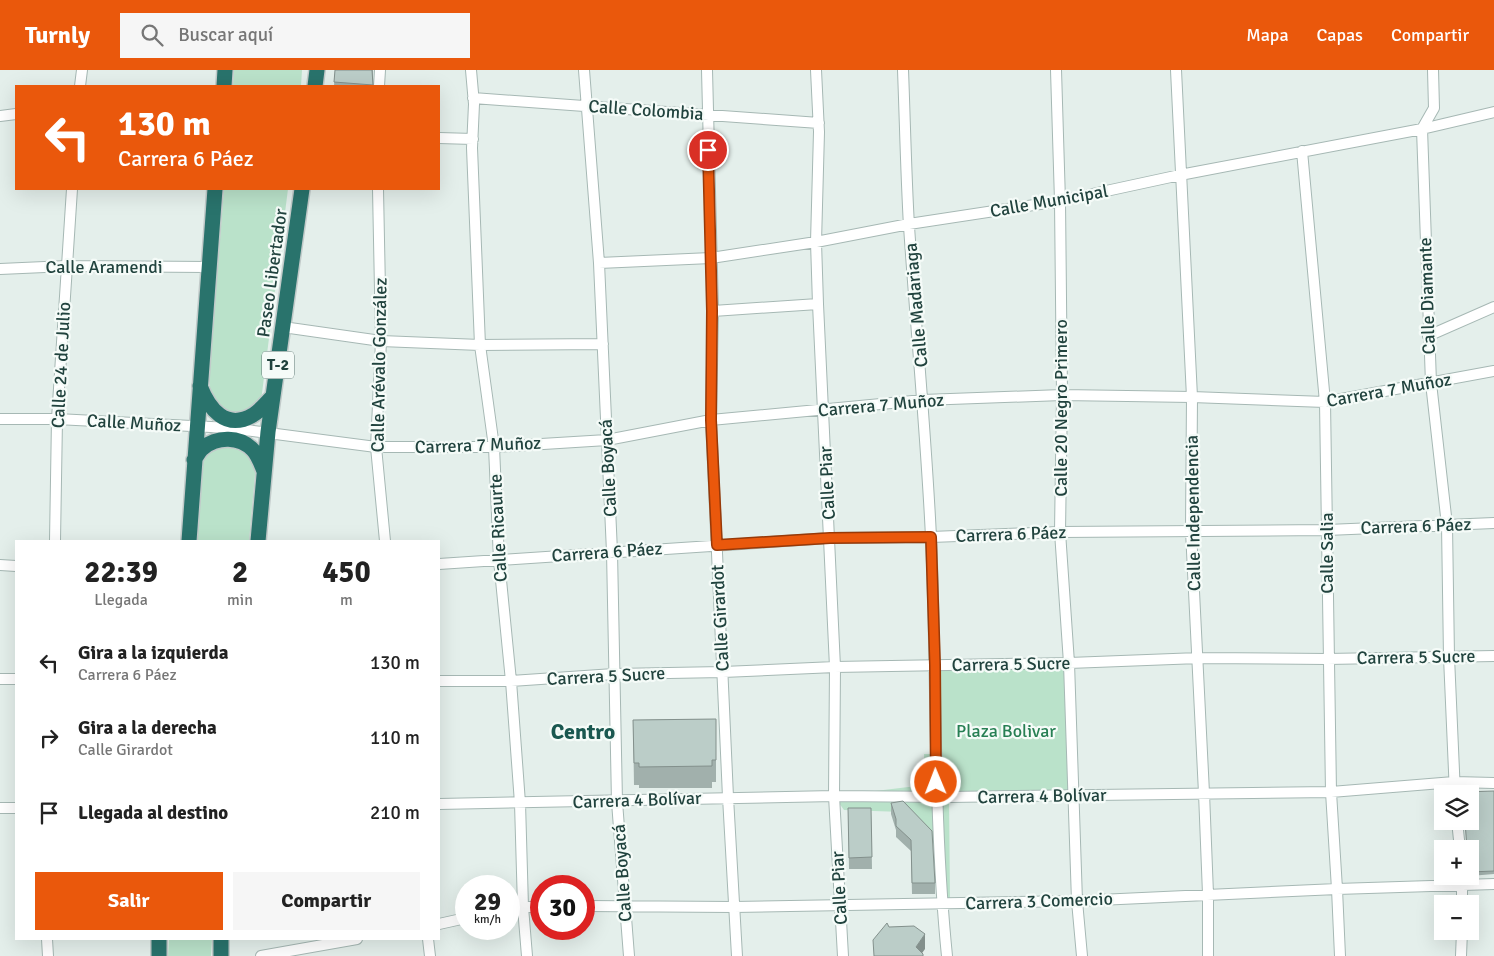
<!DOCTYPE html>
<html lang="es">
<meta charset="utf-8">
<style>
:root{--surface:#fff;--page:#f6f6f6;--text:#222;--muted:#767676;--accent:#ea580c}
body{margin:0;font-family:Signika,sans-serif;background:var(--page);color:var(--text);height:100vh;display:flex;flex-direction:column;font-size:19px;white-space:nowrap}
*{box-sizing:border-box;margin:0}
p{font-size:16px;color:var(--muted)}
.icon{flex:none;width:28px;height:28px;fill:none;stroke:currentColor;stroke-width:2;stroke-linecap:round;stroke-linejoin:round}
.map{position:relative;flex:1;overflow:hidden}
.side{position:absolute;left:15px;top:470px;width:425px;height:400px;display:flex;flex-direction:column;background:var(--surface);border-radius:0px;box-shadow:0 5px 20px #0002}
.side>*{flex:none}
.banner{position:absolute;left:15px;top:15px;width:425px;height:105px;border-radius:0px;box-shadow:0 5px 20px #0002;background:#ea580c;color:#fff;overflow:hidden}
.buttons{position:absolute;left:1434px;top:715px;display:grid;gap:10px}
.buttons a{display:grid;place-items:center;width:45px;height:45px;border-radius:0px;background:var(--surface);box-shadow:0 5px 20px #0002;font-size:25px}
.speed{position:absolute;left:455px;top:805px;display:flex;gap:10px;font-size:25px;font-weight:700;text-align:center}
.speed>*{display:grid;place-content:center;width:65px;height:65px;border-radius:50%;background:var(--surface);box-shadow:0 5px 20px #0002;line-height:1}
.speed small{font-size:12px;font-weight:400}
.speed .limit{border:8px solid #d22;background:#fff;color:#111}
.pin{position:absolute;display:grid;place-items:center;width:42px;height:42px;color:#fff;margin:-21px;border:2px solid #fff;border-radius:50%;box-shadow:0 1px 5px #0007}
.me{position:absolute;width:55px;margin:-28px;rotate:359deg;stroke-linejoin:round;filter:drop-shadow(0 0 4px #0008)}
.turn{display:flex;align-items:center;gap:18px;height:105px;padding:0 20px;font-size:22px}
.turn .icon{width:65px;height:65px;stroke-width:2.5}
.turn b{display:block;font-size:35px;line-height:42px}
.eta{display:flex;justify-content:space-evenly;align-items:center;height:85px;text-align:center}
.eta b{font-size:30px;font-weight:700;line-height:35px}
.cta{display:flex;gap:10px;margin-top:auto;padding:10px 20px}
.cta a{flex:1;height:58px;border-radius:0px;background:var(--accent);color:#fff;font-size:20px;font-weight:700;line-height:58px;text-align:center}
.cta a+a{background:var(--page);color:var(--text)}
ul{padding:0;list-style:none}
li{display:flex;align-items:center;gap:15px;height:75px;padding:0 20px}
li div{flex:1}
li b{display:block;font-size:19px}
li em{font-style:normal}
header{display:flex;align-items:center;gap:30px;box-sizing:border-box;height:70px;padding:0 25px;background:var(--accent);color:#fff}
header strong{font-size:24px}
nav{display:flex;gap:28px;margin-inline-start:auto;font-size:18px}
.search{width:350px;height:45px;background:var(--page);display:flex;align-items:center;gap:12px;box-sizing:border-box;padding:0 18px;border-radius:0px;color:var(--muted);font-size:19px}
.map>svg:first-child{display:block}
.green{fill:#bae2ca}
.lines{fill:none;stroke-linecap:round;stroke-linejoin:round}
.street-casing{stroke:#a6b8b4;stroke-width:12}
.highway-casing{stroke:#c1cac9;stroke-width:18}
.street{stroke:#fff;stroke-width:10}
.highway{stroke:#29736c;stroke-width:15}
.wall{fill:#a1b0ac}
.shaded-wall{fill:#83908c}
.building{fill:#bbcdc8;stroke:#83908c}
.route-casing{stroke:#983908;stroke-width:12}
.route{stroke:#ea580c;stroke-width:9}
.labels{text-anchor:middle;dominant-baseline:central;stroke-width:4.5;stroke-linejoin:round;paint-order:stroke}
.shield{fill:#f5fbf8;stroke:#617a76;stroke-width:1}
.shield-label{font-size:16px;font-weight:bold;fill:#21433e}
.street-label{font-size:18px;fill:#21433e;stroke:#f5fbf8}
.park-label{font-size:18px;fill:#267f53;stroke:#f5fbf8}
.district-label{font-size:22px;font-weight:bold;fill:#1a5850;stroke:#f5fbf8}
</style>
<header>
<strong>Turnly</strong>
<div class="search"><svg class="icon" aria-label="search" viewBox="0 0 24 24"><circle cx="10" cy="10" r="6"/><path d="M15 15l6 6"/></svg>Buscar aquí</div>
<nav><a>Mapa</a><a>Capas</a><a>Compartir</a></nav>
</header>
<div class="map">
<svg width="1494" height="886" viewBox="0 0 1494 886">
<rect width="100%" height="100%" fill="#e4efeb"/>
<path class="green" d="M 234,0 L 302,0 L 301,16 L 233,16 Z
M 224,119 L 288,119 L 261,331 C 245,346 238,346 217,339 L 211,326 L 209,308 Z
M 240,375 L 256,394 L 249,471 L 194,471 L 201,388 L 207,379 Z
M 1069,593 L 1073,725 L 949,727 L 950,830 L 939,830 L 935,775 L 903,742 L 844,740 L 834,726 L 925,715 L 924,684 L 935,684 L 935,595 Z
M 169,869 L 212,869 L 211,886 L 168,886 Z"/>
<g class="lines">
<defs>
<path id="street" d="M 471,0 L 474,34 L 472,78 L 480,275 L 494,377 L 499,490 L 511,611 L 520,733 L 523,837 L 527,886
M 584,0 L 599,193 L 612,482 L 617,732 L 629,886
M 707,0 L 713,241 L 711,350 L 728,727 L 737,886
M 816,0 L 819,62 L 816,172 L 818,234 L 835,597 L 834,726 L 843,886
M 903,0 C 905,52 906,104 909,156 C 916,260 926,363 931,467 C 937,607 933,746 947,886
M 1056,0 L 1060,131 L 1062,325 L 1060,462 L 1069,593 L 1077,831 L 1082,886
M 1176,0 L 1192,327 L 1191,461 L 1204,723 L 1208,824 L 1208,886
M 1433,0 L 1434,38 L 1422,59 L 1431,313 L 1447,455 L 1449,587 L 1455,724
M 80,16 L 82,0
M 379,16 L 380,0
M 473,28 L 819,53
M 0,46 L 16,44
M 439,68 L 473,69
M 1302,81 L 1325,332 L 1331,722 L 1337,819 L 1340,886
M 378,119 L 381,271 L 376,377 L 385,471
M 599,193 L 711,188 L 816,172 L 909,154 L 1060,131 L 1180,105 L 1422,59 L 1494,42
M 0,199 L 67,196 L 208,197
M 713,241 L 818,234
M 283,257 L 381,271 L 480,275 L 603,274
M 1428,266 L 1494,237
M 0,349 L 57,349 L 230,358 L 376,377 L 494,377 L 607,370 L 711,350 L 923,330 L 1062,325 L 1192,327 L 1325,332 L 1494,301
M 55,471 L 57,349 L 72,119
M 439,494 L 830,468 L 931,467 L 1060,462 L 1327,460 L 1494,453
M 0,495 L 16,496
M 0,609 L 16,609
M 439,611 L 511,611 L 614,604 L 723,602 L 835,597 L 1069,593 L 1199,588 L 1327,589 L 1494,586
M 439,734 L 834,726 L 949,727 L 1331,722 L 1454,712 L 1494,713
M 0,738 L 16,738
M 1457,751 L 1460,779
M 1462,806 L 1462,834
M 584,836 L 734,837 L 1077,831 L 1337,819 L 1494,814
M 509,840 L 523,837 L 541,837
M 439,854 L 466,848
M 47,869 L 48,886
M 428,869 L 430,886
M 261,886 L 357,869
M 1461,886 L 1462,861"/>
<path id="highway" d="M 224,16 L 225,0
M 315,16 L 317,0
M 200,316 C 209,339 226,361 253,345 C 261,340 267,332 273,326
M 194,390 C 197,386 199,381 203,378 C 217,366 240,366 253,380 C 258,385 261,394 264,401
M 189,471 L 215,119
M 258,471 L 268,362 L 302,119
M 159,886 L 159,869
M 221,886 L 221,869"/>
</defs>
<use href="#street" class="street-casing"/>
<use href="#highway" class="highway-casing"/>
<use href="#street" class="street"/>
<use href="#highway" class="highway"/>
</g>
<path class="wall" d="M 335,0 L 373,0 L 373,16 L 334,16 Z
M 716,649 L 716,712 L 712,712 L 712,718 L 639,718 L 639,715 L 634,715 L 633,650 Z
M 1494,721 L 1494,804 L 1470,806 L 1470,779 Z
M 891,733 L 935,813 L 935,824 L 912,824 L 911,781 L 896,767 L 896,760 L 891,744 Z
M 848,738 L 871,738 L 872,799 L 849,799 Z"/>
<path class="shaded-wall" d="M 925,864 L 925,879 L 920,886 L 916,877 Z"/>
<path class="building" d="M 335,0 L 372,0 L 373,15 L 334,12 Z
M 716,649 L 716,690 L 712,690 L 712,696 L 639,697 L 639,693 L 634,693 L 633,650 Z
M 1494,721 L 1494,801 L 1470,802 L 1470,779 L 1467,779 L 1465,751 L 1470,751 L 1470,724 L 1463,724 L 1463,722 Z
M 903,731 L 932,761 L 935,813 L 912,813 L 911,770 L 896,756 L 896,749 L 891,733 Z
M 848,738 L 871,738 L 872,787 L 849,788 Z
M 887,853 L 889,857 L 914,856 L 925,864 L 916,877 L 923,884 L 923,886 L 874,886 L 873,870 Z"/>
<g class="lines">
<defs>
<path id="route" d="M 708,80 L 712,241 L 711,350 L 717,475 L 830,468 L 931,467 L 935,595 L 936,712"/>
</defs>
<use href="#route" class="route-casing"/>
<use href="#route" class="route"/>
</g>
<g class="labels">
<rect class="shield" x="262" y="281.5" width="32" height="27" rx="4"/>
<g class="shield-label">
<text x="278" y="295">T-2</text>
</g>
<g class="street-label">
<text transform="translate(646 40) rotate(4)">Calle Colombia</text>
<text transform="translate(1049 131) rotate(-10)">Calle Municipal</text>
<text x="104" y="197">Calle Aramendi</text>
<text transform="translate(272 203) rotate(-82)">Paseo Libertador</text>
<text transform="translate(1427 226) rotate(-92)">Calle Diamante</text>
<text transform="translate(916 235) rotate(-95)">Calle Madariaga</text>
<text transform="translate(61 295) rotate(-87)">Calle 24 de Julio</text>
<text transform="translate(379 295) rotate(-89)">Calle Arévalo González</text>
<text transform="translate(1389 320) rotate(-10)">Carrera 7 Muñoz</text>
<text transform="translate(881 335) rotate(-5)">Carrera 7 Muñoz</text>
<text transform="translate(1061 338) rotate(-90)">Calle 20 Negro Primero</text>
<text transform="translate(134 353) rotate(3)">Calle Muñoz</text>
<text transform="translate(478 375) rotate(-2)">Carrera 7 Muñoz</text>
<text transform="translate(608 398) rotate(-93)">Calle Boyacá</text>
<text transform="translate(827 413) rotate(-93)">Calle Piar</text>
<text transform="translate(1193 443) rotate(-91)">Calle Independencia</text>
<text transform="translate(1416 456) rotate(-2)">Carrera 6 Páez</text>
<text transform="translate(498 458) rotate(-93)">Calle Ricaurte</text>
<text transform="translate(1011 464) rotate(-2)">Carrera 6 Páez</text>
<text transform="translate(607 482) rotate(-4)">Carrera 6 Páez</text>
<text transform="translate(1327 483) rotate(-90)">Calle Salia</text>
<text transform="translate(720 548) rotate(-93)">Calle Girardot</text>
<text transform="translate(1416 587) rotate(-1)">Carrera 5 Sucre</text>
<text transform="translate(1011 594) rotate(-1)">Carrera 5 Sucre</text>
<text transform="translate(606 606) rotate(-3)">Carrera 5 Sucre</text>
<text transform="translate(1042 726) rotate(-1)">Carrera 4 Bolívar</text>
<text transform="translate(637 730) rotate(-2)">Carrera 4 Bolívar</text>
<text transform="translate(622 803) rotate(-94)">Calle Boyacá</text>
<text transform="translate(839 818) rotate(-93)">Calle Piar</text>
<text transform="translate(1039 831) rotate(-2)">Carrera 3 Comercio</text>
</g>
<g class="park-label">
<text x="1006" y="661">Plaza Bolivar</text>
</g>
<g class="district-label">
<text x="583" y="661">Centro</text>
</g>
</g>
</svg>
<div class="buttons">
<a><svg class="icon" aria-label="layers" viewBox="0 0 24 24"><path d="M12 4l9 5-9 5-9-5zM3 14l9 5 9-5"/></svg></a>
<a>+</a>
<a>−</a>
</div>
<div class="speed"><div>29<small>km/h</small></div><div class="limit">30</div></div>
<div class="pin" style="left:708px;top:80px;background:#d93025"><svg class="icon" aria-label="arrive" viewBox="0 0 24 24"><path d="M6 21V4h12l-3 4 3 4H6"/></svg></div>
<svg class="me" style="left:936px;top:712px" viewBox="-20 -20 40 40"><circle r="17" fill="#ea580c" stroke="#fff" stroke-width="3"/><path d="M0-11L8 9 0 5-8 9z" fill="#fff"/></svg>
<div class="banner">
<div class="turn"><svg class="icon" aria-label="left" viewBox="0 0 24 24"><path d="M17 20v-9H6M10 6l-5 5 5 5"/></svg><div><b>130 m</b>Carrera 6 Páez</div></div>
</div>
<section class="side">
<div class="eta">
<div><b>22:39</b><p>Llegada</p></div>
<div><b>2</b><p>min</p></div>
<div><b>450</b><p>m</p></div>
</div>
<ul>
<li><svg class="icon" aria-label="left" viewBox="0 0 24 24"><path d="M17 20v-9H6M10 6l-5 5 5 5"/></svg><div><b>Gira a la izquierda</b><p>Carrera 6 Páez</p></div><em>130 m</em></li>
<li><svg class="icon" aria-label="right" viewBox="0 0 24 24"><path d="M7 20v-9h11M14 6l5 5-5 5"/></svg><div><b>Gira a la derecha</b><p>Calle Girardot</p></div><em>110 m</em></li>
<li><svg class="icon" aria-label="arrive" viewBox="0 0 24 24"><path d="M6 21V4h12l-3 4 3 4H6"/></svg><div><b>Llegada al destino</b></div><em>210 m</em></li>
</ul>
<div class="cta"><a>Salir</a><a>Compartir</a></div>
</section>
</div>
